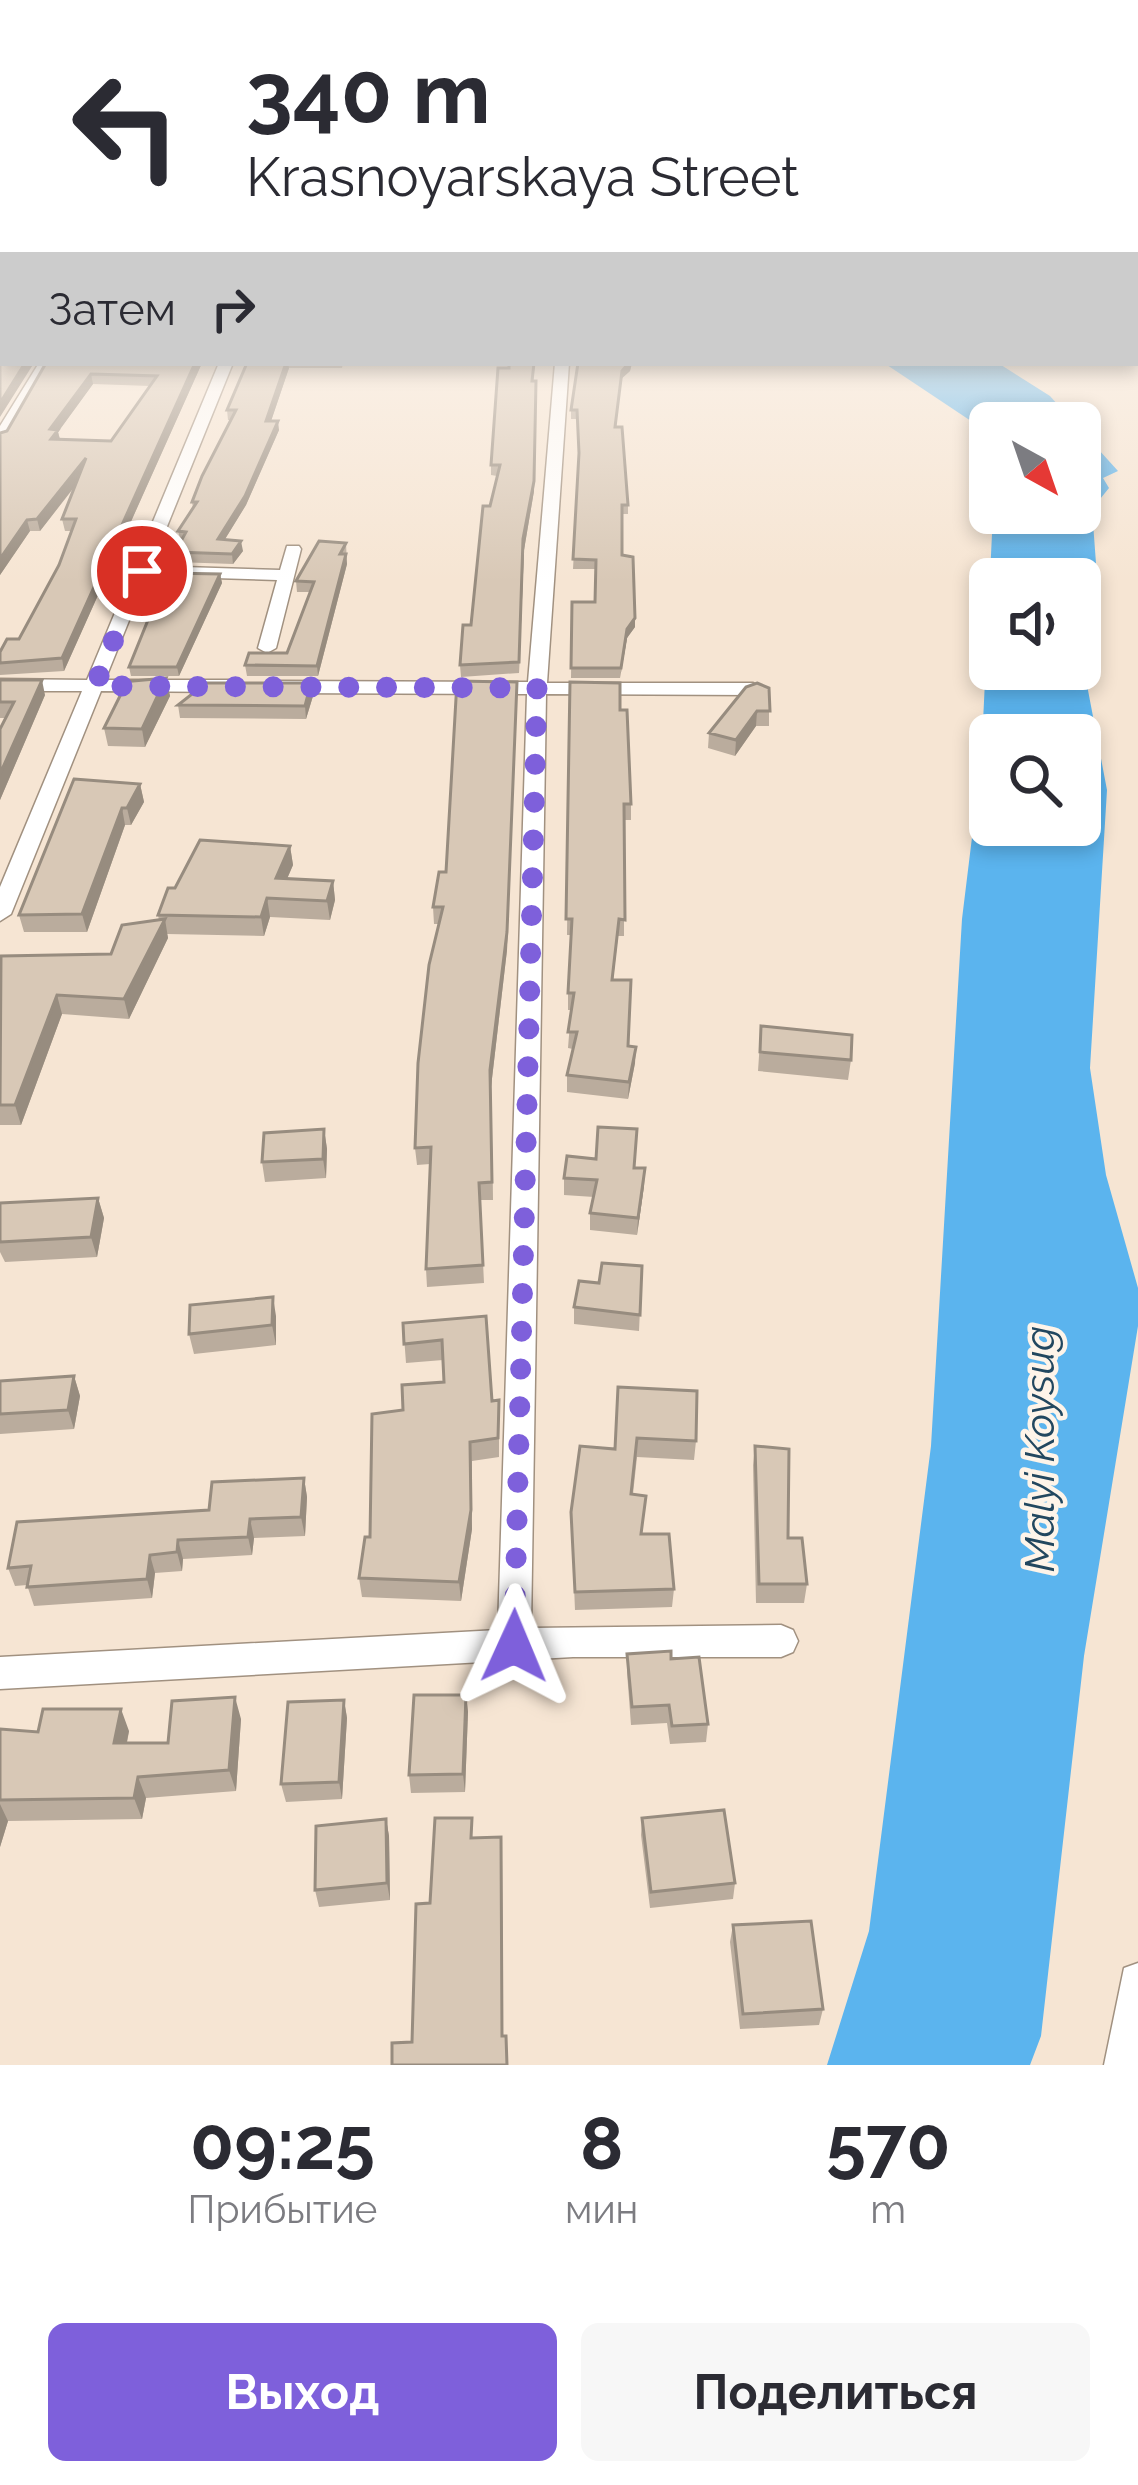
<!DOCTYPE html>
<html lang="ru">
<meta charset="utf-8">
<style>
:root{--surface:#fff;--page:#f7f7f7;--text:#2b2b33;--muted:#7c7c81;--accent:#7e60db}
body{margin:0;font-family:Raleway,sans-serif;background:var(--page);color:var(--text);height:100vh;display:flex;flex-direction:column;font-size:45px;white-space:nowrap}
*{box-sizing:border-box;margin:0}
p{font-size:39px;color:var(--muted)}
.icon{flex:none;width:66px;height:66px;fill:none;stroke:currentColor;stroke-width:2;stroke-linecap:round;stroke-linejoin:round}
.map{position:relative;height:2065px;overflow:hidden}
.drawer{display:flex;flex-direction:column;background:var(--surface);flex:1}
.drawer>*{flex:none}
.top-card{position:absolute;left:0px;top:0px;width:1140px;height:366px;box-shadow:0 6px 18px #0003;background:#fff;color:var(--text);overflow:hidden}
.needle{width:78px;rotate:140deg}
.fabs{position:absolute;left:969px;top:402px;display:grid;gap:24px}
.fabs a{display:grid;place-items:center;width:132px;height:132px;border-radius:18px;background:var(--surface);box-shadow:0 6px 18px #0003;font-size:60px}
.pin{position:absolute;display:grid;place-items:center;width:102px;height:102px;color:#fff;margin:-51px;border:6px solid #fff;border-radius:50%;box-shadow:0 3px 12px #0007}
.me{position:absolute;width:132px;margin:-66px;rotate:1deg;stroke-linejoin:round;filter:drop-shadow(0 0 9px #0008)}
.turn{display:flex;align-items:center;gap:42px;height:252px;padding:0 48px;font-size:54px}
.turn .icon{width:156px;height:156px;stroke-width:2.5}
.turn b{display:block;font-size:84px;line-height:102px}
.then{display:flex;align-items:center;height:114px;padding:0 48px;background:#0003;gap:24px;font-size:45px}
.eta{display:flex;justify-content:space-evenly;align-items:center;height:204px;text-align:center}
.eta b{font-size:72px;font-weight:700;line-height:84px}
.button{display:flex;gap:24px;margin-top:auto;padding:24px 48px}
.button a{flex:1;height:138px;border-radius:18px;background:var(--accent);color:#fff;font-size:48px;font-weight:700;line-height:138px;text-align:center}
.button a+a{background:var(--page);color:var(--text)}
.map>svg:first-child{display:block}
.water{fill:#5bb4ee;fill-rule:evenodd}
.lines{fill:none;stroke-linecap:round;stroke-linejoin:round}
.street-casing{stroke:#a19180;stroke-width:3}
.street{fill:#fff;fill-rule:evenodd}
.wall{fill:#baac9d;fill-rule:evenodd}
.shaded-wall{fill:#978c7f}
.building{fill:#d8c8b6;stroke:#978c7f;stroke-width:3;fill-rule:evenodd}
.route{stroke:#7e60db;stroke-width:21;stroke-dasharray:0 37.8}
.labels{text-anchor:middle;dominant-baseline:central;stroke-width:9;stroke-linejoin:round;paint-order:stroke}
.near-water-label{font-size:42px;font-style:italic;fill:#22475f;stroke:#fef4e9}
</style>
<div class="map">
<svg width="1138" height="2065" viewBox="0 0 1138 2065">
<rect width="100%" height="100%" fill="#f6e5d3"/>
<path class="water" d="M 884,363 L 998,363 L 1050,396 L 1074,423 L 990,423 L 990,469 L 974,423 Z
M 1080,429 L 1118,471 L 1103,478 L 1109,488 L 1092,509 L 1099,604 L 1087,685 L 1107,790 L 1090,1068 L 1106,1175 L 1138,1288 L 1138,1326 L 1084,1656 L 1041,2036 L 1030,2065 L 827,2065 L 869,1931 L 931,1446 L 962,919 L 981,764 L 993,513 L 1080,513 ZM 990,579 L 1080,579 L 1080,669 L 990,669 ZM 990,735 L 1080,735 L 1080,825 L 990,825 Z"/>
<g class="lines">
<defs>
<path id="street" d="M 39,363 L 53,363 L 7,438 L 0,442 L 0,426 Z
M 219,363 L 233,363 L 151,566 L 280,570 L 287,546 L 299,546 L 301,549 L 276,648 L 267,653 L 258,648 L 277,580 L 147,576 L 105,680 L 234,680 L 243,686 L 234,692 L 101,691 L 11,914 L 0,921 L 0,887 L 82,691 L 0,691 L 0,679 L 87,680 Z
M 555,363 L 569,363 L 547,683 L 753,683 L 762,689 L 753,695 L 546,694 L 531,1628 L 781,1625 L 793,1630 L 798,1641 L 793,1652 L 781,1657 L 573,1657 L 0,1689 L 0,1657 L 498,1630 L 527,694 L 281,693 L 272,687 L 281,681 L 528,682 Z
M 1138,1963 L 1138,2065 L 1104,2065 L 1124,1968 Z"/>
</defs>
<use href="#street" class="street-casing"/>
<use href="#street" class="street"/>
</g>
<path class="wall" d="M 46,363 L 202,363 L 64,671 L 0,675 L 0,652 L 19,639 L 59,565 L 72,531 L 65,531 L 62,519 L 76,485 L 40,531 L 30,531 L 0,575 L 0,433 L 7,431 ZM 93,384 L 150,386 L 111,441 L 60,439 L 58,432 Z
M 247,363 L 343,363 L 342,368 L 289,368 L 271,421 L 279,430 L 246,505 L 225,539 L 243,551 L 233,564 L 176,562 L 175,552 L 181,541 L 178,531 L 193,508 L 192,502 L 231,420 L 228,420 L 227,410 Z
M 509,363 L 535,363 L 533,381 L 534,491 L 524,550 L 519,673 L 461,677 L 460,665 L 471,625 L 490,506 L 497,476 L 491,475 L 491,465 Z
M 578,363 L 632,363 L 630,371 L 621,379 L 616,427 L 628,505 L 628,514 L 622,514 L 622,555 L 635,618 L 635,627 L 627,638 L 620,678 L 571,678 L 572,602 L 595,602 L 596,569 L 573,569 L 579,457 L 577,419 L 571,419 L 571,410 Z
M 346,543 L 347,564 L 318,676 L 247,676 L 245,665 L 287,653 L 310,592 L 297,592 L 296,581 Z
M 220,574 L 222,583 L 179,676 L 131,676 L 129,667 Z
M 166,678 L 170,696 L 145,747 L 108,746 L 104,728 L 123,690 L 122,682 Z
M 0,680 L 45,695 L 0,800 L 0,729 L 5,718 L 0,718 Z
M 517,682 L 507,950 L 491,1087 L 493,1200 L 480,1200 L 484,1283 L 427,1287 L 426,1269 L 430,1164 L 417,1165 L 415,1148 L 439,924 L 434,924 L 433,907 Z
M 570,682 L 620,710 L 631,804 L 631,820 L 624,820 L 624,936 L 618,936 L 613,980 L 628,1046 L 635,1063 L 628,1099 L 567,1092 L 567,1075 L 573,1049 L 568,1048 L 571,1010 L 568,1010 L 568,993 L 571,935 L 567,935 Z
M 769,688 L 769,726 L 756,726 L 735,756 L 708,748 L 709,733 Z
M 313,696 L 306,719 L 180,718 L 178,705 Z
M 140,784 L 144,802 L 131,825 L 125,825 L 87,932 L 24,932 L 19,915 Z
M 290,846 L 293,865 L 287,879 L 333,881 L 335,900 L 330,920 L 270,917 L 264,936 L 167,934 L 168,938 L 129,1019 L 62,1014 L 21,1125 L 0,1125 L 0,960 L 111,954 L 159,920 L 158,915 L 175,888 Z
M 761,1026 L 851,1060 L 848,1080 L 758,1071 Z
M 324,1129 L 327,1149 L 326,1178 L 265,1182 L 262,1162 Z
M 635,1168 L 644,1186 L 637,1235 L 590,1230 L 590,1213 L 594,1197 L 564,1195 L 564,1178 Z
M 98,1198 L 104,1218 L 97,1257 L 5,1262 L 0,1252 L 0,1203 Z
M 642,1266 L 639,1331 L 574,1324 L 574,1307 L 599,1283 Z
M 276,1316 L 276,1345 L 194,1354 L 189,1334 Z
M 486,1316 L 492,1401 L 499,1400 L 499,1457 L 472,1461 L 472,1529 L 461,1601 L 362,1597 L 359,1578 L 403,1410 L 444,1382 L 443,1360 L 406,1363 L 403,1323 Z
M 74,1376 L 80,1396 L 74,1429 L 0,1434 L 0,1381 Z
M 618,1387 L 696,1441 L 694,1460 L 637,1457 L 633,1494 L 642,1534 L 674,1589 L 672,1607 L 575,1610 L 571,1512 L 615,1449 Z
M 755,1446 L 788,1538 L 807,1584 L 804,1603 L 756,1603 L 753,1465 Z
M 304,1478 L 307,1497 L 305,1536 L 254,1538 L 252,1555 L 183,1559 L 182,1571 L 155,1573 L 152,1598 L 34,1606 L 27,1585 L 15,1586 L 8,1568 L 209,1510 Z
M 627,1654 L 671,1659 L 708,1724 L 706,1742 L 670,1744 L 667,1723 L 631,1725 L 627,1672 Z
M 466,1695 L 468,1712 L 465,1792 L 411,1793 L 409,1775 Z
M 344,1700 L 347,1718 L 342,1799 L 286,1802 L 281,1784 Z
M 241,1719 L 236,1791 L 146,1798 L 142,1819 L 8,1821 L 0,1847 L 0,1729 L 38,1732 L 129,1731 L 127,1743 L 168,1743 Z
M 642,1818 L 735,1883 L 733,1899 L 650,1908 L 641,1835 Z
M 386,1819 L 389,1836 L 390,1900 L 319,1907 L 315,1890 Z
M 733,1925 L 823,2009 L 819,2025 L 740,2029 L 730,1942 Z"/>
<path class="shaded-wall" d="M 25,363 L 34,363 L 0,417 L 0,403 Z
M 195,363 L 202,363 L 64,671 L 62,658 Z
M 286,363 L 288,363 L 289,368 L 268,430 L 266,421 Z
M 629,363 L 632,363 L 630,371 L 621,379 L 622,371 Z
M 91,374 L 93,384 L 58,432 L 60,440 L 54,449 L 50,429 Z
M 536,381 L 534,491 L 524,550 L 519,673 L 523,539 Z
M 278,421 L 279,430 L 246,505 L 219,549 L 218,539 Z
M 86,458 L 88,469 L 40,531 L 37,519 Z
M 27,520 L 30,531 L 0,575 L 0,559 Z
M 241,541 L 243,551 L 233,564 L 232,554 Z
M 346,554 L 347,564 L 318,676 L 317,666 Z
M 220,574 L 222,583 L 179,676 L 177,667 Z
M 635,618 L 635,627 L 627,638 L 620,678 L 627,629 Z
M 166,678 L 170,696 L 145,747 L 142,729 Z
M 42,680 L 45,695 L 0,800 L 0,774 Z
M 517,682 L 507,950 L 491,1087 L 493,1200 L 490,1070 Z
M 311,683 L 313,696 L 306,719 L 305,706 Z
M 757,711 L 756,726 L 735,756 L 736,740 Z
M 140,784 L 144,802 L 131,825 L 127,808 Z
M 122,808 L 125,825 L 87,932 L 82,914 Z
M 290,846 L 293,865 L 279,897 L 276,878 Z
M 333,881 L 335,900 L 330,920 L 327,901 Z
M 267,898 L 270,917 L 264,936 L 261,917 Z
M 165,919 L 168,938 L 129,1019 L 124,999 Z
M 57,995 L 62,1014 L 21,1125 L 15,1105 Z
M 636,1047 L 635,1063 L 628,1099 L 629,1082 Z
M 324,1129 L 327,1149 L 326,1178 L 323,1159 Z
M 645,1168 L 644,1186 L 637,1235 L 638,1218 Z
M 98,1198 L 104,1218 L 97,1257 L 91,1237 Z
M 273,1297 L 276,1316 L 276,1345 L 272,1325 Z
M 74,1376 L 80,1396 L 74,1429 L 68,1410 Z
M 470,1442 L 472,1529 L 461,1601 L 459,1582 Z
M 304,1478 L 307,1497 L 305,1536 L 301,1517 Z
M 250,1519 L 254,1538 L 252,1555 L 248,1537 Z
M 178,1540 L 183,1559 L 182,1571 L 177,1552 Z
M 150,1555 L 155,1573 L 152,1598 L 147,1579 Z
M 466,1695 L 468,1712 L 465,1792 L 463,1774 Z
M 235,1697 L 241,1719 L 236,1791 L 229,1770 Z
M 344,1700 L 347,1718 L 342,1799 L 339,1782 Z
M 121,1709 L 129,1731 L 122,1765 L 114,1743 Z
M 138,1777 L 146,1798 L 142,1819 L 134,1798 Z
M 0,1804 L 8,1821 L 0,1847 Z
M 386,1819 L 389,1836 L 390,1900 L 387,1883 Z
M 501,1837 L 502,1860 L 503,2056 L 502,2036 Z"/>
<path class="building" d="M 0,319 L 3,319 L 3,339 L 0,339 Z
M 0,353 L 3,353 L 3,363 L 25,363 L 0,403 Z
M 46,363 L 195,363 L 62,658 L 0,663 L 0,652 L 7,639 L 19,639 L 59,565 L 76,519 L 62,519 L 86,458 L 37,519 L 27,520 L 0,559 L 0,433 L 7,431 ZM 91,374 L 157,376 L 111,441 L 51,439 L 58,430 L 50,429 Z
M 247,363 L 286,363 L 266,421 L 278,421 L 245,496 L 218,539 L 241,541 L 232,554 L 175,552 L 186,532 L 178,531 L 197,502 L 192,502 L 202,476 L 236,410 L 227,410 Z
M 509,363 L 534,363 L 532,381 L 536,381 L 534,481 L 523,539 L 519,662 L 460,665 L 463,625 L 471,625 L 483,506 L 490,506 L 500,465 L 491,465 L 498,368 L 509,368 Z
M 578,363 L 629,363 L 622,371 L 615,427 L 622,427 L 628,505 L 622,505 L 622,555 L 633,557 L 635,618 L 627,629 L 621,668 L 571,668 L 572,602 L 595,602 L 596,560 L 573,559 L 579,453 L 577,410 L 571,410 Z
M 319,541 L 346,543 L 340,554 L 346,554 L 317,666 L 245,665 L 249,653 L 287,653 L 314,582 L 296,581 Z
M 167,573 L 220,574 L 177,667 L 129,667 Z
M 166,678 L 142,729 L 104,728 L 126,684 L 122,682 Z
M 0,680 L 42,680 L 0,774 L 0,729 L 14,702 L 0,702 Z
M 457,681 L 517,682 L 507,932 L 490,1070 L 492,1182 L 479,1183 L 483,1265 L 426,1269 L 431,1147 L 415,1148 L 418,1063 L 429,965 L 443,907 L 433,907 L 439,872 L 446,872 Z
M 570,682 L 620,683 L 620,710 L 627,710 L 631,804 L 624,804 L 625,920 L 619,919 L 612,980 L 631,980 L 628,1046 L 636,1047 L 629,1082 L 567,1075 L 577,1032 L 568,1032 L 574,993 L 568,993 L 572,919 L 566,919 Z
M 206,683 L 311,683 L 305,706 L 178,705 Z
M 757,683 L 769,688 L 770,711 L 757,711 L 736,740 L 709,733 L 746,687 Z
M 74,779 L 140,784 L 127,808 L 122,808 L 82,914 L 19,915 Z
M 200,840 L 290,846 L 276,878 L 333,881 L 327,901 L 267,898 L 261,917 L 158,915 L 168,888 L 175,888 Z
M 165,919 L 124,999 L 57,995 L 15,1105 L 0,1105 L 1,956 L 111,954 L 122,925 Z
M 761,1026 L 852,1035 L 851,1060 L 760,1052 Z
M 598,1127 L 637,1129 L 634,1168 L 645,1168 L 638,1218 L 590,1213 L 597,1180 L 564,1178 L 567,1156 L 596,1159 Z
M 324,1129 L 323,1159 L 262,1162 L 264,1133 Z
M 98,1198 L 91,1237 L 0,1242 L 0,1203 Z
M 602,1263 L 642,1266 L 640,1315 L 574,1307 L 579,1281 L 599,1283 Z
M 273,1297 L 272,1325 L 189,1334 L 190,1305 Z
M 486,1316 L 492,1401 L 499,1400 L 498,1438 L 470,1442 L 471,1510 L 459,1582 L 359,1578 L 365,1537 L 370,1537 L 372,1414 L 403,1410 L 402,1385 L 444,1382 L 442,1340 L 404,1344 L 403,1323 Z
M 74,1376 L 68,1410 L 0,1414 L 0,1381 Z
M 618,1387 L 697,1391 L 696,1441 L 637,1438 L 631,1494 L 646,1496 L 641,1534 L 669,1534 L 674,1589 L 575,1592 L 571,1512 L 580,1446 L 615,1449 Z
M 755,1446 L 789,1449 L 788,1538 L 802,1538 L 807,1584 L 759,1584 Z
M 304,1478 L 301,1517 L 250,1519 L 248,1537 L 178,1540 L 177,1552 L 150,1555 L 147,1579 L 27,1587 L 31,1566 L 8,1568 L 17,1522 L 209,1510 L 212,1482 Z
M 671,1651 L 671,1659 L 699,1657 L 708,1724 L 672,1726 L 669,1705 L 632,1707 L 627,1654 Z
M 414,1695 L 466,1695 L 463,1774 L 409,1775 Z
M 235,1697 L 229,1770 L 138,1777 L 134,1798 L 0,1800 L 0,1729 L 38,1732 L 43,1709 L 121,1709 L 114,1743 L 168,1743 L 172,1701 Z
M 344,1700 L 339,1782 L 281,1784 L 288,1702 Z
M 724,1810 L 735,1883 L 651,1892 L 642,1818 Z
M 435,1818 L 472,1818 L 471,1838 L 501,1837 L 502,2036 L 506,2036 L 507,2065 L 392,2065 L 392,2043 L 412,2042 L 416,1904 L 430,1903 Z
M 386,1819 L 387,1883 L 315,1890 L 316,1826 Z
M 811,1921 L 823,2009 L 743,2014 L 733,1925 Z"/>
<linearGradient id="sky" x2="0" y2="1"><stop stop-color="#6fb4ea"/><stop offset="0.5" stop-color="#fbf3eb"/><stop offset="1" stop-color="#fbf3eb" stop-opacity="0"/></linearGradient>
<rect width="1138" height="582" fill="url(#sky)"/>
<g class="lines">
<path class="route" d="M 142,571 L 95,686 L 537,688 L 514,1646"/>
</g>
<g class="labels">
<g class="near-water-label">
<text transform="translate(1039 1449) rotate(-90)">Malyi Koysug</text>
</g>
</g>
</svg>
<div class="fabs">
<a><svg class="needle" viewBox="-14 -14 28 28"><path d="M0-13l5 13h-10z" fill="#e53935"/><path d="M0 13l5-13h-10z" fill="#7c7c81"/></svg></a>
<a><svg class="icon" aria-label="sound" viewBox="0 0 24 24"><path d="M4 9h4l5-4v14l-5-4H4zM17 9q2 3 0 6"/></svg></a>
<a><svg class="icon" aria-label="search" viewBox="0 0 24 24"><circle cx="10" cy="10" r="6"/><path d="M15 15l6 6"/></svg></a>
</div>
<div class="pin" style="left:142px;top:571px;background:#d93025"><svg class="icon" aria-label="arrive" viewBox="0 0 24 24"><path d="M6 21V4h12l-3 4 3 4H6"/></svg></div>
<svg class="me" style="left:514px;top:1646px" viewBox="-20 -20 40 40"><path d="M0-17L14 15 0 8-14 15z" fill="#7e60db" stroke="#fff" stroke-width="4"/></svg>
<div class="top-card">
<div class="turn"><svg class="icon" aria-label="left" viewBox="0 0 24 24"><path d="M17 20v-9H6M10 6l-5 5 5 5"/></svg><div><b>340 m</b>Krasnoyarskaya Street</div></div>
<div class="then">Затем<svg class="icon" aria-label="right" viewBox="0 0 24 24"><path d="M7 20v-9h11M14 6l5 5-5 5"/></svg></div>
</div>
</div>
<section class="drawer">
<div class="eta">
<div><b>09:25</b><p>Прибытие</p></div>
<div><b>8</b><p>мин</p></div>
<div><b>570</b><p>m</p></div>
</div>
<div class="button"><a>Выход</a><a>Поделиться</a></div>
</section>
